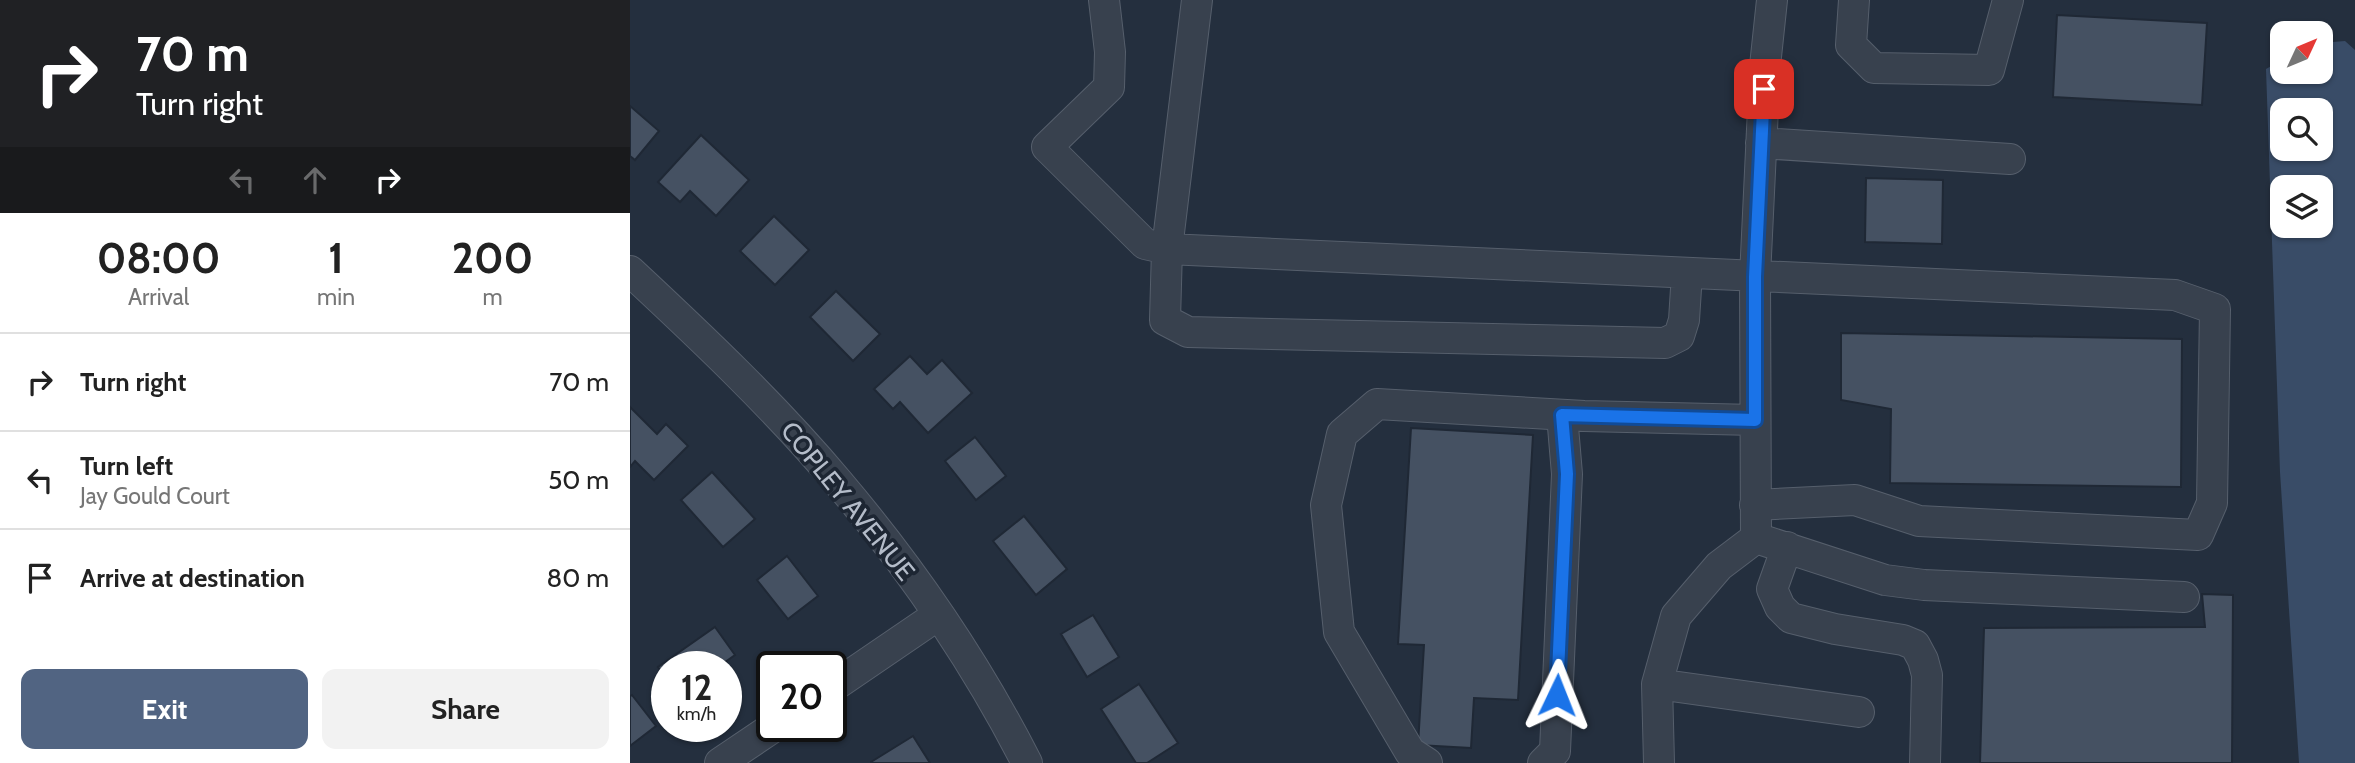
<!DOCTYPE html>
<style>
:root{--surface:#fff;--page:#f2f2f2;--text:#222;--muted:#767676;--line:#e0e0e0;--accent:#516482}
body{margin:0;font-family:Cabin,sans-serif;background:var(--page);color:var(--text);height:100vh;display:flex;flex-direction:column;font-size:26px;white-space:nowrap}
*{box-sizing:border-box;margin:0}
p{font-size:23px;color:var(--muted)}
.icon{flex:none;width:38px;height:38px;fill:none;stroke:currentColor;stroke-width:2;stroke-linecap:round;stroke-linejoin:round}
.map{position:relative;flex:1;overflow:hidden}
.side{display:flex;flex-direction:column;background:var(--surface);width:630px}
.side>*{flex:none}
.guide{background:#202124;color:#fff;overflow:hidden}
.needle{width:46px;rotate:46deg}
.buttons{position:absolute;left:1640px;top:21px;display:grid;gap:14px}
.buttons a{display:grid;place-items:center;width:63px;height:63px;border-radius:14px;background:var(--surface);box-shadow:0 2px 5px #0004;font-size:35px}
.speed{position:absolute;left:21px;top:651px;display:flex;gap:14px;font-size:35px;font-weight:700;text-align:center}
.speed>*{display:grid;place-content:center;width:91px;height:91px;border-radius:50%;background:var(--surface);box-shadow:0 2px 5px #0004;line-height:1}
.speed small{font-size:18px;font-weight:400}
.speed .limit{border:4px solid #111;border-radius:10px;background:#fff;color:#111}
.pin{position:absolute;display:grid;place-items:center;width:60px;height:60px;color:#fff;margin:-30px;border-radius:14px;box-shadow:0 4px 10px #0006}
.me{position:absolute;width:77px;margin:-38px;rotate:2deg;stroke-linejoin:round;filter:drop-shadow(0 0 5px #0008)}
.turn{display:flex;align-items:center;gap:24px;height:147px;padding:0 21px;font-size:32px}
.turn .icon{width:91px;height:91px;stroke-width:2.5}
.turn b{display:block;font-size:49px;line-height:60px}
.lanes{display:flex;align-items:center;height:66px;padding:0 21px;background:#0003;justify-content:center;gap:35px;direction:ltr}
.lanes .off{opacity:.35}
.eta{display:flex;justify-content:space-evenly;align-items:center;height:119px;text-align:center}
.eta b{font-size:42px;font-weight:700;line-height:49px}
.cta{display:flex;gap:14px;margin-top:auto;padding:14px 21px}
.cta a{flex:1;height:80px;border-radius:14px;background:var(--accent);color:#fff;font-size:28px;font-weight:700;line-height:80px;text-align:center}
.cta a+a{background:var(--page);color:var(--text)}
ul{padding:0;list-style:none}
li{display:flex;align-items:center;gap:21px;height:98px;padding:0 21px;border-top:2px solid var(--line)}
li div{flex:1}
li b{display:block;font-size:26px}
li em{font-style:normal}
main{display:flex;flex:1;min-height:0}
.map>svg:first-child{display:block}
.water{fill:#394c67;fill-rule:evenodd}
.building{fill:#455162;stroke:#1f2835;stroke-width:2}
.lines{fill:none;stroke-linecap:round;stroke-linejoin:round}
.minor-casing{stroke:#565f6c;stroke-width:32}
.minor{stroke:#38414e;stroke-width:30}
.route-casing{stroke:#114b97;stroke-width:18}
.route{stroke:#1a73e8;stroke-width:12}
.labels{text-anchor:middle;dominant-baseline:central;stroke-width:7;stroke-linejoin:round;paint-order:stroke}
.street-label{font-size:26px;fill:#b4bcc9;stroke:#1d2633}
</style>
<main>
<section class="side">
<div class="guide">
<div class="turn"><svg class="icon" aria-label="right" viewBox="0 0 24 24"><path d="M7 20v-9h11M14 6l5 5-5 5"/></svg><div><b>70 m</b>Turn right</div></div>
<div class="lanes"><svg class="icon off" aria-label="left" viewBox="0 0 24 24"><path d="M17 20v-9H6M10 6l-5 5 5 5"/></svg><svg class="icon off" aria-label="ahead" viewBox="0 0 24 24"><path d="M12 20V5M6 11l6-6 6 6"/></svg><svg class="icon" aria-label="right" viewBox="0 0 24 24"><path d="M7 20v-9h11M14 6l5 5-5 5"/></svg></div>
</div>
<div class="eta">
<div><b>08:00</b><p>Arrival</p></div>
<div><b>1</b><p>min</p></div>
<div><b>200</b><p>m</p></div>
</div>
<ul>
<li><svg class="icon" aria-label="right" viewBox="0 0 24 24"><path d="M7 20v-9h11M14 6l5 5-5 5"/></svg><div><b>Turn right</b></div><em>70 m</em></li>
<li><svg class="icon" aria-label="left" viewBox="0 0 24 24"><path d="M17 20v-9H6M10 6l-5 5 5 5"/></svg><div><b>Turn left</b><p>Jay Gould Court</p></div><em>50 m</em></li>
<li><svg class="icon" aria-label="arrive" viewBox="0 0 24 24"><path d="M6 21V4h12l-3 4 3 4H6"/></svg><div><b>Arrive at destination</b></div><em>80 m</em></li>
</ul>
<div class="cta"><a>Exit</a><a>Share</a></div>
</section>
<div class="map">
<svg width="1725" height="763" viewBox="0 0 1725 763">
<rect width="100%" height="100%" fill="#242f3e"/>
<path class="water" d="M 1715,41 L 1725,50 L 1725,763 L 1669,763 L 1650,472 L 1636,69 L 1652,60 L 1652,72 L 1690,72 L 1691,43 ZM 1652,110 L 1690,110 L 1690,149 L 1652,149 ZM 1652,187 L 1690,187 L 1690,226 L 1652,226 Z"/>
<path class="building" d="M 1427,15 L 1577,23 L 1572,105 L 1423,97 Z
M 0,106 L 29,131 L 5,160 L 0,156 Z
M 71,135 L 119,180 L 86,216 L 60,191 L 50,202 L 28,182 Z
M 1236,178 L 1313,180 L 1312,244 L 1235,242 Z
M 144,216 L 179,250 L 145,285 L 110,251 Z
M 206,291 L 250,334 L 223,361 L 180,317 Z
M 1211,333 L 1552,339 L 1551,487 L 1260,483 L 1261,409 L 1211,400 Z
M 280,356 L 297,374 L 312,360 L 342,393 L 298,433 L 270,402 L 263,409 L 244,389 Z
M 0,407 L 27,434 L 36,424 L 58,446 L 24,480 L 5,461 L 0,467 Z
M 781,428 L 903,435 L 888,700 L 844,698 L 841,748 L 788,745 L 794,645 L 768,644 Z
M 345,437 L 376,476 L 346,500 L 315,461 Z
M 82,472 L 125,519 L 93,547 L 51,500 Z
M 394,516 L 437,569 L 406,595 L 363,541 Z
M 157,556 L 188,596 L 158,619 L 127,580 Z
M 1572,594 L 1603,595 L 1602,763 L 1350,763 L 1354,628 L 1575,627 Z
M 463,615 L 489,657 L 457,677 L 431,634 Z
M 85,627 L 105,655 L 88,667 L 37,667 L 37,680 L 28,667 Z
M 509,684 L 548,743 L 517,763 L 506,763 L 471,709 Z
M 2,695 L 26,726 L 0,746 L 0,696 Z
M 283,736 L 300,763 L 241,763 L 241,762 Z"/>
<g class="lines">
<defs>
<path id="minor" d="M 474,0 L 480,52 L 479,87 L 417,147 L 515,244 L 537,249 L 535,320 L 558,332 L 1035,343 L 1049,336 L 1054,320 L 1057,273
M 567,0 L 537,249 L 1545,295 L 1585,309 L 1582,503 L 1568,535 L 1289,521 L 1225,500 L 1125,505
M 1224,0 L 1221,45 L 1244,68 L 1359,70 L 1378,0
M 1131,143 L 1380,159
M 0,271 C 72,338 145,407 208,482 C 281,568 346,663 397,763
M 1126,538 L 1125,277 L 1135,66 L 1142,0
M 1126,538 L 1255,580 L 1294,585 L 1554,597
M 1157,547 L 1142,589 L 1150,607 L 1161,618 L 1205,629 L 1273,640 L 1285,645 L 1293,660 L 1297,675 L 1295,763
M 1027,684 L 1229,712
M 201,688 L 308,615
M 90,763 L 145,726
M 797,763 L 780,752 L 709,632 L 696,505 L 712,434 L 747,404 L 954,416 L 1125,420
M 913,763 L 925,751 L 937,474 L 932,415
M 1029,763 L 1027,684 L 1046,616 L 1089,566 L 1126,538"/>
</defs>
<use href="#minor" class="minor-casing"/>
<use href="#minor" class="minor"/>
</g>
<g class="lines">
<defs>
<path id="route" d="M 927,695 L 937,474 L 932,415 L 1125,420 L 1125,277 L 1134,89"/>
</defs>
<use href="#route" class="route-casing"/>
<use href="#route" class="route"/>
</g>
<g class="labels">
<g class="street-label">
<text transform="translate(218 501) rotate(51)">COPLEY AVENUE</text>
</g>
</g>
</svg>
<div class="buttons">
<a><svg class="needle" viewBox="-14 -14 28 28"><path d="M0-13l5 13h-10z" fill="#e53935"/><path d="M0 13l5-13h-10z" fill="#767676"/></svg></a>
<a><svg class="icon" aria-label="search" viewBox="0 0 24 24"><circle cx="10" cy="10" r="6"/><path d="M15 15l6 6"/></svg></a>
<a><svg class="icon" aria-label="layers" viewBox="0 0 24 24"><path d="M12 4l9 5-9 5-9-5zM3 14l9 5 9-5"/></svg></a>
</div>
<div class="speed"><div>12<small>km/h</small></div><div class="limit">20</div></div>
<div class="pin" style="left:1134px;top:89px;background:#d93025"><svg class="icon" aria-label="arrive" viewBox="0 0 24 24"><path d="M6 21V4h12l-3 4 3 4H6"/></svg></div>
<svg class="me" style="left:927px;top:695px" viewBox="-20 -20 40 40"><path d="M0-17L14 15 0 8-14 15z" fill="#1a73e8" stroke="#fff" stroke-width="4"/></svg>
</div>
</main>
